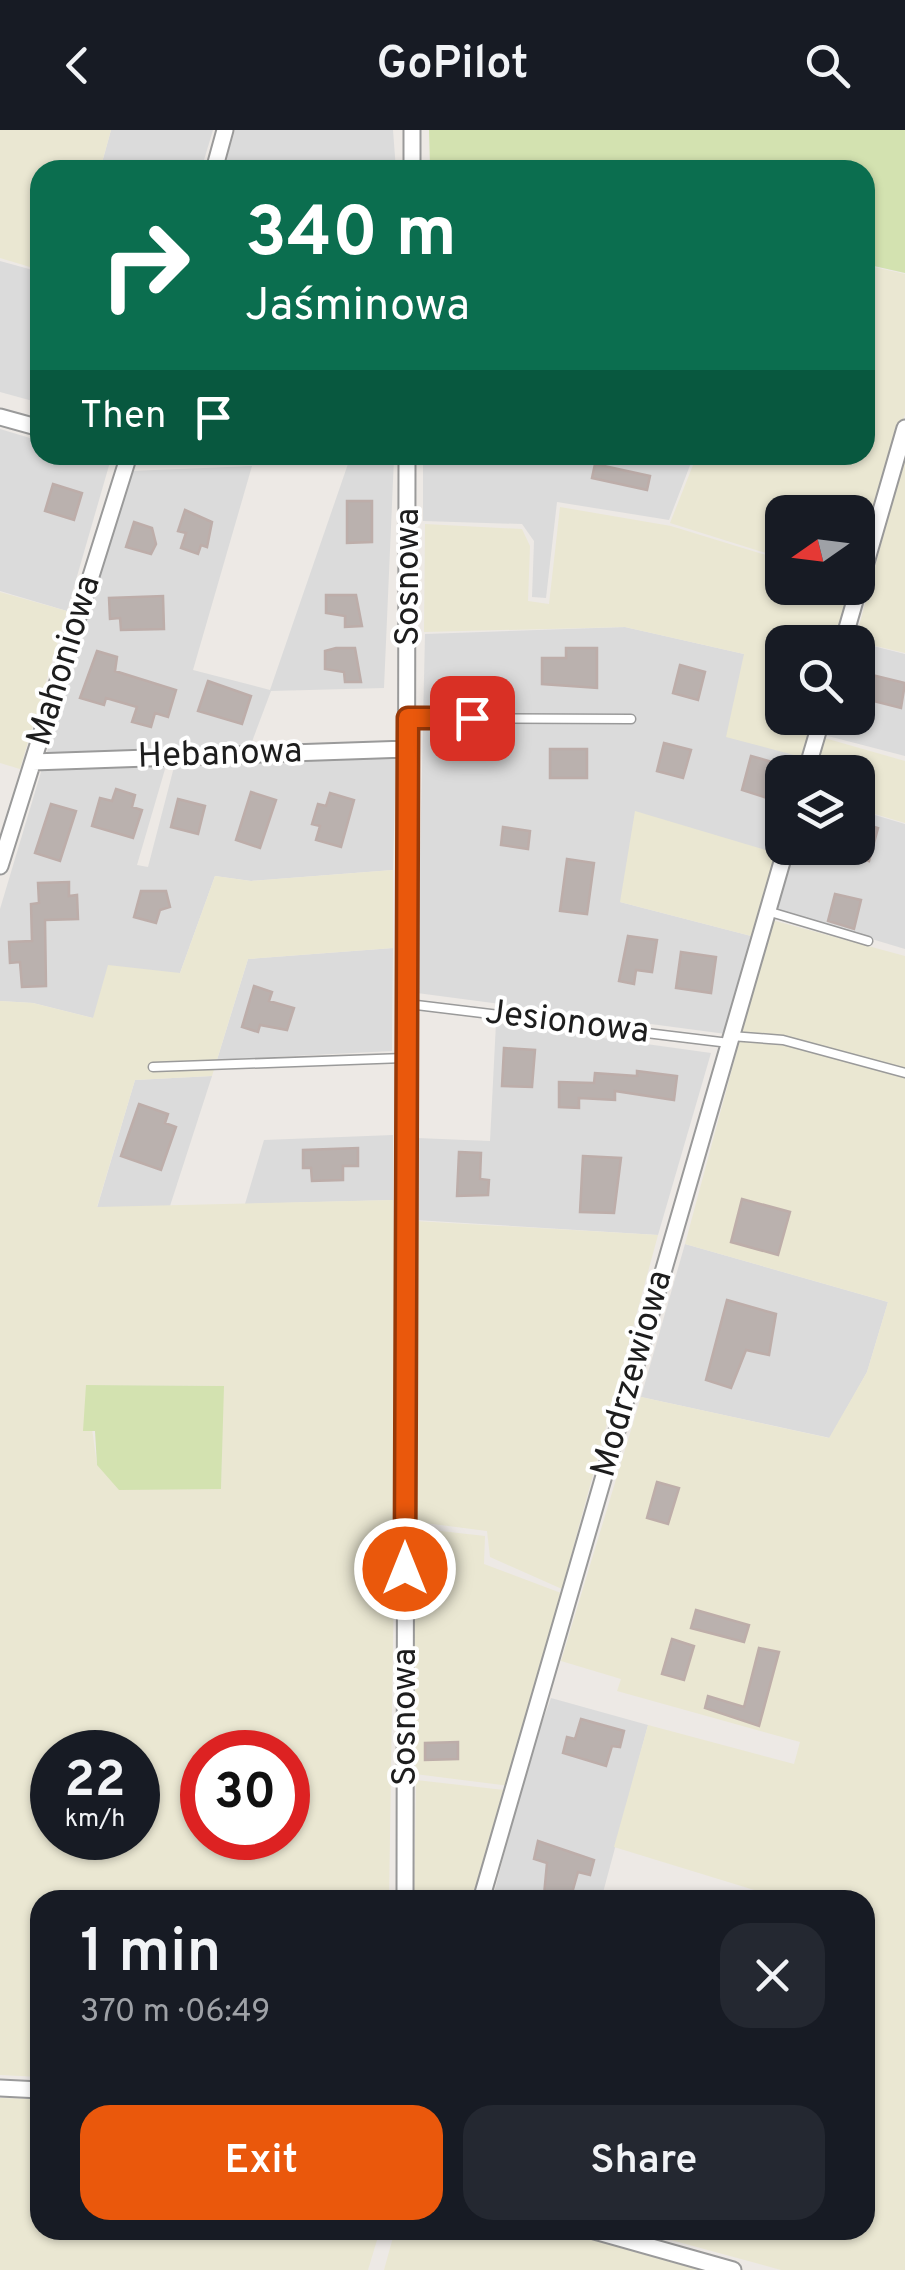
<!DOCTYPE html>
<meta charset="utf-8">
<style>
:root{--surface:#171b24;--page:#242831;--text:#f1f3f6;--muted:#9ea1a6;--accent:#ea580c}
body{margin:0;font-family:Overpass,sans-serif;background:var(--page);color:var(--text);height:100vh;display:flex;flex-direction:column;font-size:38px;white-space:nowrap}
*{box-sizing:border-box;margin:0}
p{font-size:32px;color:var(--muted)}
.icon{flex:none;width:55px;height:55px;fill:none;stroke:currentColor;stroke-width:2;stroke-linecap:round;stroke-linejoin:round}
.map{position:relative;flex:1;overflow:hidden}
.details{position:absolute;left:30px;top:1760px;width:845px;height:350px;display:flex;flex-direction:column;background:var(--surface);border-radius:30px;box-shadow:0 2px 8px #0004}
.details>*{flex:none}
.banner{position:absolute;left:30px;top:30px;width:845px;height:305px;border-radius:30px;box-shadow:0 2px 8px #0004;background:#0b6e4f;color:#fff;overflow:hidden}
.needle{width:65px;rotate:256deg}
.controls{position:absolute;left:765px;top:365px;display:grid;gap:20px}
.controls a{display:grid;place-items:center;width:110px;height:110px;border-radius:20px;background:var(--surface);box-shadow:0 2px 8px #0004;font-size:50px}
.speed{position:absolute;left:30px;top:1600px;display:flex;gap:20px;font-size:50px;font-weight:700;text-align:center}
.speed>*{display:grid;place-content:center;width:130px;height:130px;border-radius:50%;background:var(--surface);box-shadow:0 2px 8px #0004;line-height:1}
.speed small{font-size:25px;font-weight:400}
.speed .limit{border:15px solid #d22;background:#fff;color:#111}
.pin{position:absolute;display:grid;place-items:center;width:85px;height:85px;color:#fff;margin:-42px;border-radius:20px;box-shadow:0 5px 15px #0006}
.me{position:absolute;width:110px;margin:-55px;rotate:0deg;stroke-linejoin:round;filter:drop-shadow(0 0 8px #0008)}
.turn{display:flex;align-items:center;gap:35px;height:210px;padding:0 50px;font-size:45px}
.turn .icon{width:130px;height:130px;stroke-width:2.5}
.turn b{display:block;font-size:70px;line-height:85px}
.then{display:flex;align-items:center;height:95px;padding:0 50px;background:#0003;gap:20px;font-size:38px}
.round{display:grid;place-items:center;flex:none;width:105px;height:105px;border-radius:30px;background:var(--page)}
.overview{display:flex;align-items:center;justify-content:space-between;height:170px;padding:0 50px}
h1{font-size:60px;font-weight:600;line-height:75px}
.primary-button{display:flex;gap:20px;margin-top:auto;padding:20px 50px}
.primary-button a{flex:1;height:115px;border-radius:30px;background:var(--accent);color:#fff;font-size:40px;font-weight:600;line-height:115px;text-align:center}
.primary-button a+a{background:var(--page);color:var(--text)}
header{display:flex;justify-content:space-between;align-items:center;height:130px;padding:0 50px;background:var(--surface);font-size:45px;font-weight:600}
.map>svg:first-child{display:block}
.residential{fill:#dbdbdb}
.farmland{fill:#eae7d2;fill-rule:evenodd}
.grass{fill:#d3e2b0}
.building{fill:#bab1ae;stroke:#bdada9;stroke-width:2.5}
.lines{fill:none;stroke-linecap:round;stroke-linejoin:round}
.service-casing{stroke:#9a9a9a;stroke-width:11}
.minor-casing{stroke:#9a9a9a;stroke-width:19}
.service{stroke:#fff;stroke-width:8}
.minor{stroke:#fff;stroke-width:15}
.route-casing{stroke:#983908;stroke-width:25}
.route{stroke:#ea580c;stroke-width:18}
.labels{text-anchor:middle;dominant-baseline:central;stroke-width:8;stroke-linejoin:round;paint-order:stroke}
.street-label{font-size:35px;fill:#1d1d1d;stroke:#fff}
</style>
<header><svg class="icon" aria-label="back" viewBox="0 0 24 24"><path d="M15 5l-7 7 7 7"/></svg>GoPilot<svg class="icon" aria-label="search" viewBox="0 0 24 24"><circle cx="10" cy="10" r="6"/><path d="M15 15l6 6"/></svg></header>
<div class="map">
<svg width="905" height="2140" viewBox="0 0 905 2140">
<rect width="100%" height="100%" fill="#ede9e5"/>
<path class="residential" d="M 111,0 L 213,0 L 201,40 L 100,40 Z
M 235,0 L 393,0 L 396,40 L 223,40 Z
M 0,131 L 40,142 L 40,273 L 0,262 Z
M 0,299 L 40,311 L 40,325 L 88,325 L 110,332 L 67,481 L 0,461 Z
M 423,325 L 694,325 L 669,390 L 557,372 L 546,468 L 532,467 L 534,411 L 522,394 L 423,391 Z
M 394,328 L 384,558 L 271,561 L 250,617 L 170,622 L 137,735 L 148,737 L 174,637 L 396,626 L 393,740 L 251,751 L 215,746 L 180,843 L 93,888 L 33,873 L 0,871 L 0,779 L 131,341 L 252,336 L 193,540 L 270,560 L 349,331 Z
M 625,497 L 744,524 L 807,629 L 803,642 L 782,642 L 779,724 L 620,772 L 755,807 L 726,904 L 417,863 L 425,504 Z
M 849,510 L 905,524 L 905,626 L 824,605 L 829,588 L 858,588 L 858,512 Z
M 858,680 L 905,694 L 905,819 L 775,780 L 792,718 L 858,718 Z
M 393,818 L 392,921 L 217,930 L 248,829 Z
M 496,893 L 711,923 L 658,1105 L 415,1090 L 417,1008 L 490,1011 Z
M 212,946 L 170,1076 L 97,1078 L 135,950 Z
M 393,1005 L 393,1070 L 245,1074 L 264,1010 Z
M 685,1114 L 888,1172 L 867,1242 L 830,1308 L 641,1267 Z
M 551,1568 L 648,1595 L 601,1770 L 493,1767 L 528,1631 Z"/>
<path class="farmland" d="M 0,0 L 111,0 L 100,40 L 40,40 L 40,140 L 0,128 Z
M 865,135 L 905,144 L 905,284 L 858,444 L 858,382 L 782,382 L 782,428 L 670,393 L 697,325 L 865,325 Z
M 905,325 L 905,523 L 855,511 Z
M 560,377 L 671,396 L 782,430 L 782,458 L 851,458 L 838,512 L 782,512 L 782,588 L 819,588 L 809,629 L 726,607 L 744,524 L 625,497 L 424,502 L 425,394 L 522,399 L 530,416 L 528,471 L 549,474 Z
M 0,462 L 67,481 L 20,639 L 0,633 Z
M 821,607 L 905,631 L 905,693 L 858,679 L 858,642 L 814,642 Z
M 635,681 L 779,724 L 755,807 L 620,772 Z
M 393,740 L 393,818 L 248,829 L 212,946 L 135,950 L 97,1077 L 393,1070 L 397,1258 L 389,1770 L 40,1770 L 40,1947 L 0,1945 L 0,871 L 33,873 L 93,888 L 108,835 L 180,843 L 215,746 L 251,751 ZM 86,1255 L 223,1256 L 221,1359 L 97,1335 ZM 52,1622 L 138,1622 L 138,1708 L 52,1708 ZM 202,1622 L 288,1622 L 288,1708 L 202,1708 Z
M 772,790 L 905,826 L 905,2140 L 781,2140 L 634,2100 L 865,2100 L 865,1770 L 787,1770 L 614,1717 L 648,1595 L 794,1634 L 800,1612 L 617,1561 L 621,1549 L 561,1531 L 641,1267 L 829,1308 L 867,1242 L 888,1172 L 685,1114 Z
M 415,1091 L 658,1105 L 562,1459 L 490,1427 L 487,1401 L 417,1392 Z
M 405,1397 L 485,1406 L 484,1434 L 569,1466 L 510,1656 L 407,1643 Z
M 416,1650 L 504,1660 L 473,1770 L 414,1770 Z
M 0,1968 L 40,1969 L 40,2100 L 380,2100 L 368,2140 L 0,2140 Z
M 395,2100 L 557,2100 L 699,2140 L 384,2140 Z"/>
<path class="grass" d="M 429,0 L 905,0 L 905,143 L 865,134 L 865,40 L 453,40 L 430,35 Z
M 86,1255 L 224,1256 L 221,1359 L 119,1360 L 97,1335 L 95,1301 L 83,1301 Z"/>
<path class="building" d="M 595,334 L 650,346 L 647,360 L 592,348 Z
M 53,354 L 82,363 L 74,390 L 45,381 Z
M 347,371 L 372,371 L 372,412 L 347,413 Z
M 185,380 L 212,392 L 207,417 L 201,415 L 198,424 L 181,418 L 186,403 L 178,401 Z
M 134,392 L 152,398 L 156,414 L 151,424 L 126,417 Z
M 326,465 L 356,465 L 362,496 L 345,497 L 345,486 L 326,483 Z
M 163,466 L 164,499 L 121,500 L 120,488 L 110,489 L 109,468 Z
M 336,518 L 355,518 L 361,552 L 345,552 L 344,542 L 325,539 L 325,521 Z
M 566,518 L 597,518 L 597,558 L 542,554 L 542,528 L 566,528 Z
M 97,521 L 117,527 L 115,541 L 176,560 L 168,587 L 155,583 L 151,597 L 132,592 L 137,577 L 106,568 L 104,575 L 80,568 Z
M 680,535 L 705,542 L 698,570 L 673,563 Z
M 872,545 L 905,553 L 901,578 L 866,569 Z
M 208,551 L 251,566 L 242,594 L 198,581 Z
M 664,613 L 691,620 L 683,648 L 657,641 Z
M 550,619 L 587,619 L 587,648 L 550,648 Z
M 751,626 L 776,633 L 767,668 L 742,660 Z
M 116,659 L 135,665 L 132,677 L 142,680 L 133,708 L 92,696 L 100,668 L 112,671 Z
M 251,662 L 276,670 L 260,718 L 236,710 Z
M 330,663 L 354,670 L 341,717 L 316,710 L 320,696 L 312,694 L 318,674 L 326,676 Z
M 178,669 L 205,676 L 198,704 L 171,697 Z
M 51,674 L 76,681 L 60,731 L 35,723 Z
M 858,692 L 878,698 L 869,731 L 858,727 Z
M 503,697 L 530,701 L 528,719 L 501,715 Z
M 567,729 L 594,733 L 587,784 L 560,781 Z
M 69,752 L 69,766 L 77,765 L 78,789 L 45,790 L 46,856 L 22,857 L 20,832 L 10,833 L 9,812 L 32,811 L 31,774 L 39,773 L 38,753 Z
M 141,761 L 166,761 L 170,777 L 160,780 L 156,793 L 134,787 Z
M 835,764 L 861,770 L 854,799 L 828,791 Z
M 628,806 L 657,810 L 652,842 L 636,840 L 634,854 L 619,851 Z
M 681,822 L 716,827 L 711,863 L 676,858 Z
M 254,856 L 272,862 L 269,871 L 294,878 L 287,900 L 260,895 L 258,902 L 242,897 Z
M 504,918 L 535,920 L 532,957 L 502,956 Z
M 637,941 L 677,946 L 674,970 L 615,961 L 615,970 L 579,968 L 579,978 L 559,977 L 559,952 L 594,953 L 595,943 L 637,946 Z
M 139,974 L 168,984 L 165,993 L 176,997 L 161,1040 L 121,1026 Z
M 358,1018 L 358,1036 L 343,1036 L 343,1050 L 312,1051 L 311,1038 L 303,1038 L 303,1020 Z
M 459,1022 L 481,1023 L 480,1049 L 489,1050 L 488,1065 L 457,1066 Z
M 583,1026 L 621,1028 L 614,1083 L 580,1082 Z
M 742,1069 L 790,1082 L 778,1125 L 731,1112 Z
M 727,1170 L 776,1184 L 769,1225 L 746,1220 L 731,1258 L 706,1250 Z
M 657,1352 L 679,1358 L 668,1394 L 647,1388 Z
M 696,1480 L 749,1495 L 744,1512 L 691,1498 Z
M 672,1509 L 694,1516 L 684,1550 L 662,1544 Z
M 759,1518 L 779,1522 L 759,1596 L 705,1578 L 708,1566 L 744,1577 Z
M 581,1589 L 624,1601 L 620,1617 L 612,1616 L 606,1636 L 563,1623 L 567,1607 L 575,1609 Z
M 458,1612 L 458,1629 L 425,1630 L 425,1613 Z
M 538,1711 L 594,1730 L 590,1745 L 578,1742 L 570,1770 L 544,1765 L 547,1733 L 534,1729 Z"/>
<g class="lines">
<defs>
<path id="service" d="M 407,588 L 631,589
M 767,781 L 868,811
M 408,874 L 729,913
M 731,906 L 783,910 L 905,943
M 153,937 L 404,928"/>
<path id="minor" d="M 214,40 L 225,0
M 412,40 L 412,0
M 0,287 L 40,298
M 843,512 L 905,298
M 33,632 L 407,619
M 806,642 L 822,588
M 0,736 L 129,325
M 405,1770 L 407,325
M 481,1770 L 786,718
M 0,1958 L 40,1960
M 591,2100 L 733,2140"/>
</defs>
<use href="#service" class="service-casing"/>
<use href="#minor" class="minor-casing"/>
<use href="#service" class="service"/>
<use href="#minor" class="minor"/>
</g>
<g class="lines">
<defs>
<path id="route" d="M 405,1439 L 408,588 L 472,588"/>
</defs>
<use href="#route" class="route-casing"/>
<use href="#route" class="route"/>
</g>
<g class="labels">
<g class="street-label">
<text transform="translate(409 447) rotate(-90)">Sosnowa</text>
<text transform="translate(65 531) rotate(-73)">Mahoniowa</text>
<text transform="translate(220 625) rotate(-2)">Hebanowa</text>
<text transform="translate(567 893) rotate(7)">Jesionowa</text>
<text transform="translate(633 1244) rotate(-74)">Modrzewiowa</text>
<text transform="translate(406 1587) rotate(-90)">Sosnowa</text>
</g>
</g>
</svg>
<div class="controls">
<a><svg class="needle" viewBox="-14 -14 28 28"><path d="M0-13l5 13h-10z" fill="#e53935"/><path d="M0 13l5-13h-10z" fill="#9ea1a6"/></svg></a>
<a><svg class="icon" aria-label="search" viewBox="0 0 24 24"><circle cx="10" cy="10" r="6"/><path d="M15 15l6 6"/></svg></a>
<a><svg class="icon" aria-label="layers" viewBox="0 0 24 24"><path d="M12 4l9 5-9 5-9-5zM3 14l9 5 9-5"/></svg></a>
</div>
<div class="speed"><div>22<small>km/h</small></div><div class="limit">30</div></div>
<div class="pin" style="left:472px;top:588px;background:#d93025"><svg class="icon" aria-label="arrive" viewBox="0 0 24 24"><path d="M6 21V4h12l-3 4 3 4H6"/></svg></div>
<svg class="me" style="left:405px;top:1439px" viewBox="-20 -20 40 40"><circle r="17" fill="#ea580c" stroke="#fff" stroke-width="3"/><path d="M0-11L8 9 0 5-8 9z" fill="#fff"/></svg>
<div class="banner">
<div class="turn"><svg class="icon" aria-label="right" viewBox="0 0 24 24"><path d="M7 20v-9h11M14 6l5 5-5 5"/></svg><div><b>340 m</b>Jaśminowa</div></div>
<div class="then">Then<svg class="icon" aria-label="arrive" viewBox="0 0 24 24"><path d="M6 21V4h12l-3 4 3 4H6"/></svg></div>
</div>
<section class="details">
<div class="overview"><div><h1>1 min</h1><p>370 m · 06:49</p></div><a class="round"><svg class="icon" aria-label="close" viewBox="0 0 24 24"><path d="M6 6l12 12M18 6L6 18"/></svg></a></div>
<div class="primary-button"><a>Exit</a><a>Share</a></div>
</section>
</div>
